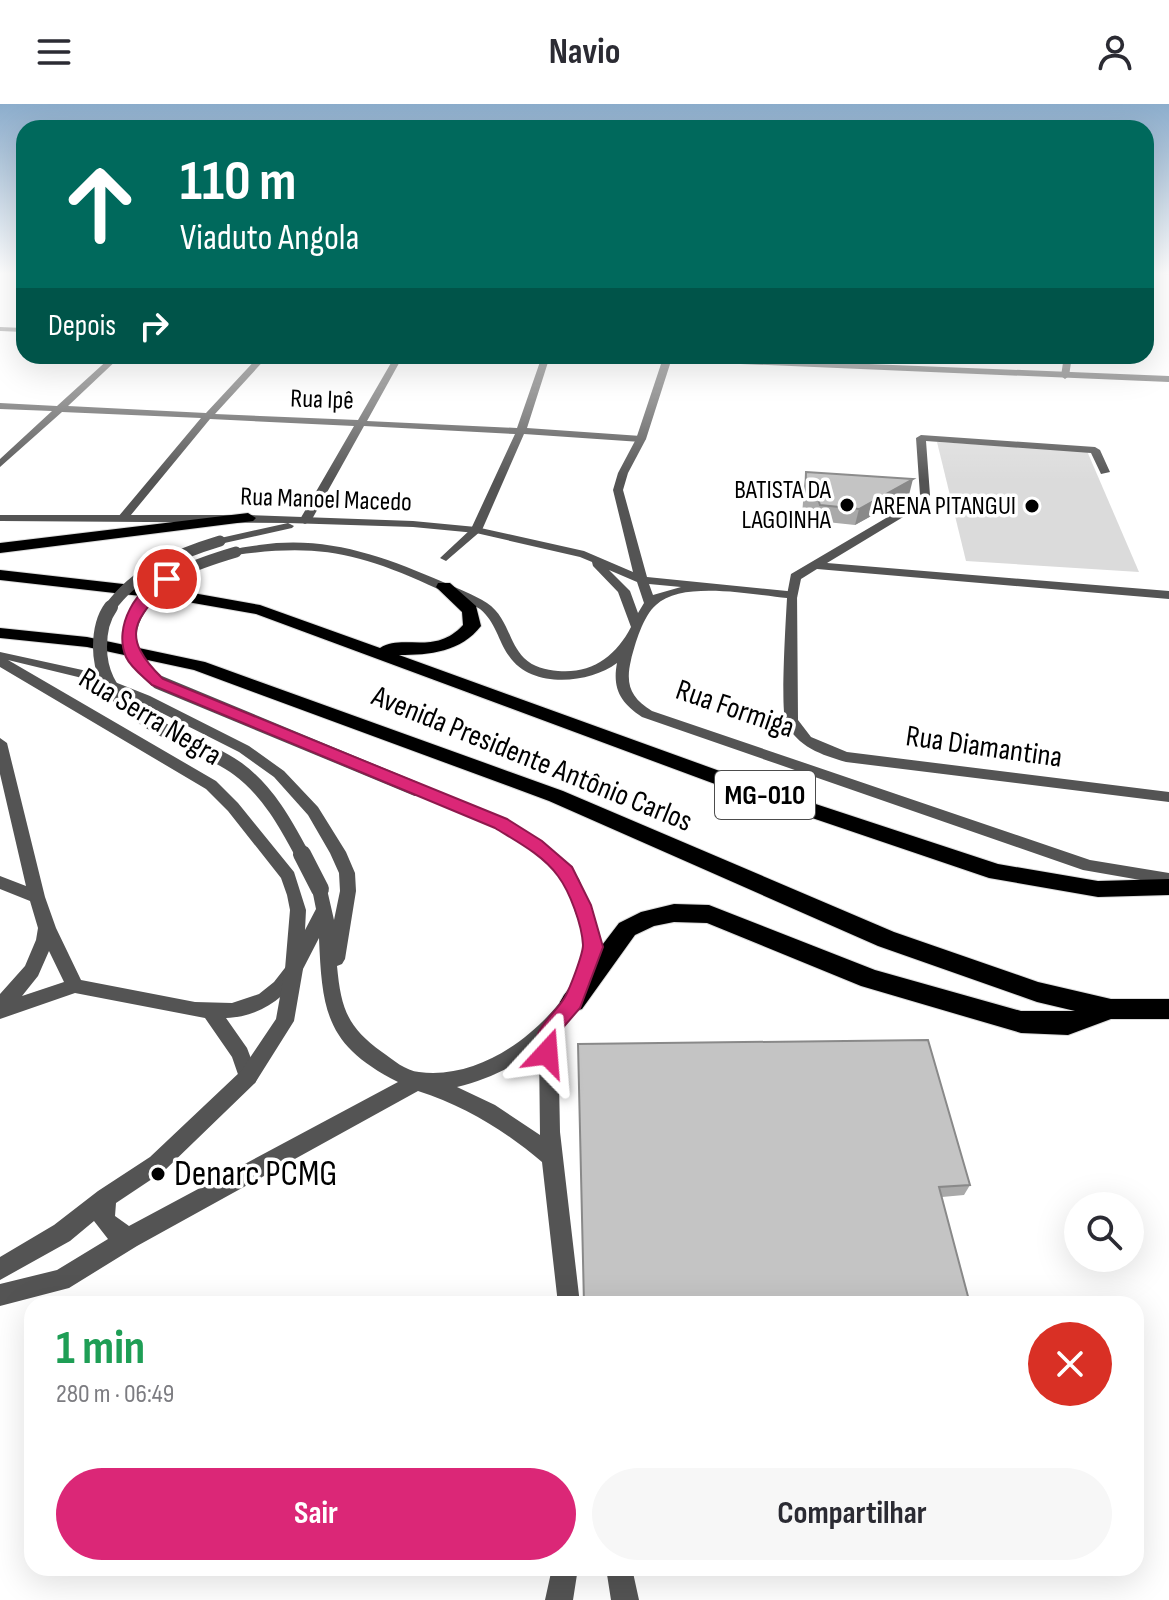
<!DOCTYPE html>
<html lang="pt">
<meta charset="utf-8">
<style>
:root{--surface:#fff;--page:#f7f7f7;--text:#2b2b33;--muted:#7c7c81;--accent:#db2777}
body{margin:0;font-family:"Sofia Sans Condensed",sans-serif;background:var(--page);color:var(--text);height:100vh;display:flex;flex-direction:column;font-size:30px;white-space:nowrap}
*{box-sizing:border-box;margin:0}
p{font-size:26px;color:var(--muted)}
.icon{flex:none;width:44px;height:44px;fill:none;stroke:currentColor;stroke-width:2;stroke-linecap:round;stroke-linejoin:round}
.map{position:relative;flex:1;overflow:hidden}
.drawer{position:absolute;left:24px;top:1192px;width:1120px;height:280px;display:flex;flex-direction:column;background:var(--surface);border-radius:24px;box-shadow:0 8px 32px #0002}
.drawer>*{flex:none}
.guide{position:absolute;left:16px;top:16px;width:1138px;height:244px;border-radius:24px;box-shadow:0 8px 32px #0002;background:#00695c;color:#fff;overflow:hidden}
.tools{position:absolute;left:1064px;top:1088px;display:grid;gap:16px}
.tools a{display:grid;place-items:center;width:80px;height:80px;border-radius:50%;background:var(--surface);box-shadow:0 8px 32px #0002;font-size:40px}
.pin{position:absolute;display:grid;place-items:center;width:68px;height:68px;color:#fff;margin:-34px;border:4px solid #fff;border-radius:50%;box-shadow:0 2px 8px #0007}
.me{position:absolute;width:88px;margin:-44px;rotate:19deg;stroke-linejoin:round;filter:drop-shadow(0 0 6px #0008)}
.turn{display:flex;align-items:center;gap:28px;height:168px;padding:0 32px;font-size:36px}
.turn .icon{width:104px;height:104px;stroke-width:2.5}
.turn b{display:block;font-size:56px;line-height:68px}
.then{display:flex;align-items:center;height:76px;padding:0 32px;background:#0003;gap:16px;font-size:30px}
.round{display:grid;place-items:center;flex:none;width:84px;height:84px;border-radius:42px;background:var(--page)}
.headline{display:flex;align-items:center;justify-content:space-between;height:136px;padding:0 32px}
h1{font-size:48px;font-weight:700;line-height:60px;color:#1e9e55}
.button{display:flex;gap:16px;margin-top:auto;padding:16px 32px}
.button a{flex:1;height:92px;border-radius:48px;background:var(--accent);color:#fff;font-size:32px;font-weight:700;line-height:92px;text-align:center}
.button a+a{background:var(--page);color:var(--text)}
header{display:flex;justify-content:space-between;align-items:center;height:104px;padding:0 32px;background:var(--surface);font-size:36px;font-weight:700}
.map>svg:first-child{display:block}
.green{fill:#dbdbdb}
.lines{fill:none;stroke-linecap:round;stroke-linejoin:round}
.trunk-casing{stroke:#dbdbdb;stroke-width:2}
.minor{fill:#545454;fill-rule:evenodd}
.tertiary{fill:#545454;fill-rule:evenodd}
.trunk{fill:#000;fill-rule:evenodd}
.tertiary-bridge-far2{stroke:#545454;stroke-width:11}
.tertiary-bridge-far1{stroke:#545454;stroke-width:14}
.tertiary-bridge{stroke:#545454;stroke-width:18}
.wall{fill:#a9a9a9}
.shaded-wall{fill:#898989}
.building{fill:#c4c4c4;stroke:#898989;stroke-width:2}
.route{fill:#db2777;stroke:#8e194d;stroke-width:2}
.poi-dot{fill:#000;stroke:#fff;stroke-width:3}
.labels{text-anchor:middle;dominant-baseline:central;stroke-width:7;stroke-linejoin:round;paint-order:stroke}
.far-street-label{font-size:26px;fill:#000;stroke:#fff}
.far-poi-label{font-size:26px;fill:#000;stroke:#fff;text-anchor:end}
.shield{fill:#fff;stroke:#4c4c4c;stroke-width:2}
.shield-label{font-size:28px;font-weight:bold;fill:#000}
.street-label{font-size:30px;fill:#000;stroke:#fff}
.near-poi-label{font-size:36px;fill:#000;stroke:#fff;text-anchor:start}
</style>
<header><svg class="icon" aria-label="menu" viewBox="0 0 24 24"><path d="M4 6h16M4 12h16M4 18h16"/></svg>Navio<svg class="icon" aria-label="person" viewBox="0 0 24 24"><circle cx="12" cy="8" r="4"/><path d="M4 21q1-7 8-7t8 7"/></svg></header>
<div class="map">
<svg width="1169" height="1496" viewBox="0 0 1169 1496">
<rect width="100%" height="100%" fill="#fff"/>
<path class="green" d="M 937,338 L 1087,347 L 1139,468 L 966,457 Z"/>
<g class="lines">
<defs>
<path id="trunk" d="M 248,409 L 256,414 L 253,417 L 0,449 L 0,439 Z
M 0,466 L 176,486 L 260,501 L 380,544 C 403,529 435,552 463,521 L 462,508 L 436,483 L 438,479 L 450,479 L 476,502 L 481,522 C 461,548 430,551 399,551 L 764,683 L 998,760 L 1098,777 L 1169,775 L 1169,791 L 1098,793 L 989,774 L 750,693 L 256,510 L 176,496 L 0,476 Z
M 0,524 L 87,533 L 205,558 L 563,687 L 894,828 L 1038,878 L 1111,895 L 1169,895 L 1169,915 L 1111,915 L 1068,931 L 1021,929 L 861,882 L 707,819 L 674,818 L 654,822 L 635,831 L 582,905 L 573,908 L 564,905 L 560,898 L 564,891 L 619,819 L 641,808 L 674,800 L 709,801 L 875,866 L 1021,907 L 1075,907 L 1037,898 L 878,842 L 549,697 L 194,566 L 87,543 L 0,534 Z"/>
</defs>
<use href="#trunk" class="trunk-casing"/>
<path class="minor" d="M 1149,168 L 1169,168 L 1169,171 Z
M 112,252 L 121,252 L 68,302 L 206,309 L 259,252 L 268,252 L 215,310 L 358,316 L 395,252 L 403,252 L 367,317 L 517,324 L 542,252 L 550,252 L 527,324 L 641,332 L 646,335 L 641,338 L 524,330 L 482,426 L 446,457 L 440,454 L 471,425 L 515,330 L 364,322 L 311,417 L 305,420 L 299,417 L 354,322 L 210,315 L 126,417 L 118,417 L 118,413 L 201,314 L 62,308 L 0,363 L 0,355 L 52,307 L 0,305 L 0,299 L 57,302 Z
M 865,252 L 873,252 L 869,262 L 865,265 L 861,262 Z
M 1064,252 L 1072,252 L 1069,272 L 1065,275 L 1061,272 Z
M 921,331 L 1095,343 L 1100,346 L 1110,368 L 1101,370 L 1091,349 L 926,337 L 930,391 L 923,401 L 827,459 L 1169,487 L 1169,495 L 817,465 L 801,475 L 797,494 L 789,494 L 787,491 L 791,470 L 915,397 L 920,391 L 916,334 Z
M 0,634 L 7,639 L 45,793 L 56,824 L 81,876 L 195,898 L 232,899 L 259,890 L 274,878 L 288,860 L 294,858 L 300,860 L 303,865 C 287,894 259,913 226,914 L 247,944 L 258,973 L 255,979 L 248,981 L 241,979 L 232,953 L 205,914 L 75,889 L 0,915 L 0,890 L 25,862 L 36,836 L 38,824 L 30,797 L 0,785 L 0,772 L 26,782 L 0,670 ZM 49,847 L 64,878 L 22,892 L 38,872 Z"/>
<path class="tertiary" d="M 0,223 L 24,224 L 24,228 L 0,227 Z
M 603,252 L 670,252 L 1169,272 L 1169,278 L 671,257 L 646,335 L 628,369 L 623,386 L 647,473 L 797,488 L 798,616 L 811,633 L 847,648 L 1169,688 L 1169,698 L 846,658 C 822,651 797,643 786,618 C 780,607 786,514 787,494 C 753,491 682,476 656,501 C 643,512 635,540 631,556 C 625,581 631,594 652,607 L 1090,756 L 1169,769 L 1169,781 L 1083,766 L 642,613 C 621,599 612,585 617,559 C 589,580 531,585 509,552 C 498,537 496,518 480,505 C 464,495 447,489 429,481 C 356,448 316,440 236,451 L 230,448 C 238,443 249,443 259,441 C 326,431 383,452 443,478 C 458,485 473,490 487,499 C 508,513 508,538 524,554 C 533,563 546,566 558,567 C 592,570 616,552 631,523 L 618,488 L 593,462 L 592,458 L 580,453 L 476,429 L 413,423 L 288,419 L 294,422 L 292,424 L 220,440 L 216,439 L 216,435 L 288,419 L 0,417 L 0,411 L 248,411 L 413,417 L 476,423 L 584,447 L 633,468 L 613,386 L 618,369 L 636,335 L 662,257 L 607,255 ZM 609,466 L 637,478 L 644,499 L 638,509 L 630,487 ZM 649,480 L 681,483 L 653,491 Z
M 0,548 L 87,567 L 150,592 L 249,642 L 284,667 L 318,703 L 346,748 L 355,769 L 356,787 L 345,855 L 342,860 L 337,862 C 341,904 347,923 382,948 C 393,956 406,967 419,968 C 472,975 524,941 556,903 C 569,887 583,865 584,843 C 585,832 579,819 575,808 C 571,795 567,780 558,770 C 520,727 462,709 411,689 L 408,685 L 411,681 L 421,681 L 500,713 L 554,747 L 570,762 L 579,775 L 599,827 L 602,845 L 594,872 L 578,902 L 558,927 L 560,1028 L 580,1200 L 558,1200 L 542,1058 C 504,1026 465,1002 418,987 L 137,1142 L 69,1184 L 0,1202 L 0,1180 L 57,1166 L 108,1135 L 94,1117 L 70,1137 L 0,1176 L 0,1153 L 54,1121 L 98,1087 L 150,1053 L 241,967 L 276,915 L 285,865 L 290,806 L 287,791 L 281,774 L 228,707 L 206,685 L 0,563 ZM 8,556 L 78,573 L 140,598 L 239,648 L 274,673 L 308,711 L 330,749 L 339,769 L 340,787 L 334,816 L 326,781 L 314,781 L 312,785 L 316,805 L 305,826 L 306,806 L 294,768 L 238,699 L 216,677 ZM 319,834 C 322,909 327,942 398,978 L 129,1122 L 115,1112 L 116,1099 L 164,1067 L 255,979 L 294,917 L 303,865 ZM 539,944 L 540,1031 L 495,1001 L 457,983 C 487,976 514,963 539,944 Z
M 552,1464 L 578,1464 L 573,1496 L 545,1496 Z
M 606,1464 L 632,1464 L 639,1496 L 611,1496 Z"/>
<use href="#trunk" class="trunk"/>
<path class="tertiary-bridge-far2" d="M 109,505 C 136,467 177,450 220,437
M 139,505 C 160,471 199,459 236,448"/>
<path class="tertiary-bridge-far1" d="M 111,503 C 102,515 100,528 100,543 C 100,618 190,630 238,665 C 268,687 286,720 303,752
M 140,503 C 119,534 132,556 158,578 L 416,685"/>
<path class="tertiary-bridge" d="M 302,750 L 320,785"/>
</g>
<path class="wall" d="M 806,368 L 909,391 L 855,421 L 817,417 L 815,411 L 802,412 L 804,384 Z
M 928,936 L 970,1081 L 964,1091 L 942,1093 L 584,1200 Z"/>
<path class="shaded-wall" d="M 913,375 L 909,391 L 855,421 L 859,405 Z"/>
<path class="building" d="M 806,368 L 913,375 L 859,405 L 820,401 L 818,395 L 805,395 Z
M 928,936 L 970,1081 L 939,1083 L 970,1200 L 584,1200 L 578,940 Z"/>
<linearGradient id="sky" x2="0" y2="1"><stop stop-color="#8cadcc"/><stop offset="0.45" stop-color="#fff"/><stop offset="1" stop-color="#fff" stop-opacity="0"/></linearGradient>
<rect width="1169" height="377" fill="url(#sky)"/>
<path class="route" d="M 167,471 L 174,475 C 136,514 117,530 163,575 L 507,715 L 542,737 L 572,763 L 591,801 L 603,843 L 580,904 L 560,927 L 555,956 L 547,958 L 540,956 C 526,926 553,914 565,893 C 570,884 583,850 583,841 C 582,821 570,788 558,772 C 543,751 516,737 495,724 L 152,581 C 144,573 131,564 126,553 C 113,523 136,482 167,471 Z"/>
<g class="poi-dot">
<circle cx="847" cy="401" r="8"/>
<circle cx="1032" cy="402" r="8"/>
<circle cx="158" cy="1070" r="8"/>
</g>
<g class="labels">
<g class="far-street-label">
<text transform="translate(322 296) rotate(2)">Rua Ipê</text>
<text transform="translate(326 396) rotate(2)">Rua Manoel Macedo</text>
</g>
<g class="far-poi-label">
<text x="831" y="386">BATISTA DA<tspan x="831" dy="30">LAGOINHA</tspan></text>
<text x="1016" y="402">ARENA PITANGUI</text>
</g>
<rect class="shield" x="715" y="667" width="100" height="48" rx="6"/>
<g class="shield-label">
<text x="765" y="691">MG-010</text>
</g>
<g class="street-label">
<text transform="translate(735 605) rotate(19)">Rua Formiga</text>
<text transform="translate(150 613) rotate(31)">Rua Serra Negra</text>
<text transform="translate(984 643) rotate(8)">Rua Diamantina</text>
<text transform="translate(532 655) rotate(22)">Avenida Presidente Antônio Carlos</text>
</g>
<g class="near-poi-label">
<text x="174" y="1070">Denarc PCMG</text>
</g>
</g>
</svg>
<div class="tools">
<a><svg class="icon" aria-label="search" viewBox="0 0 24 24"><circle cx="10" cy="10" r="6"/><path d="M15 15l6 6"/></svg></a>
</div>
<div class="pin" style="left:167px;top:475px;background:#d93025"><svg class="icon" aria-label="arrive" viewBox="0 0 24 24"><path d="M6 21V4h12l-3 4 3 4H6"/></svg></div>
<svg class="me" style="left:547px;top:949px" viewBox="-20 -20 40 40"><path d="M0-17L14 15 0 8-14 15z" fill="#db2777" stroke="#fff" stroke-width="4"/></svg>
<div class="guide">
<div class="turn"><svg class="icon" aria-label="ahead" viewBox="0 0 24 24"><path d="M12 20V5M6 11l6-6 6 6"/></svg><div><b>110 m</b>Viaduto Angola</div></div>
<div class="then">Depois<svg class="icon" aria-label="right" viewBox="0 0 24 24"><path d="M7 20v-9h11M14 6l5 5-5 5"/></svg></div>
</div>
<section class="drawer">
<div class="headline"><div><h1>1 min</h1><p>280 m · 06:49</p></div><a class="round" style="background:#d93025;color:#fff"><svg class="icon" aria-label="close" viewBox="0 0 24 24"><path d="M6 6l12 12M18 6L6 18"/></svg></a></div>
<div class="button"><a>Sair</a><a>Compartilhar</a></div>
</section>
</div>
